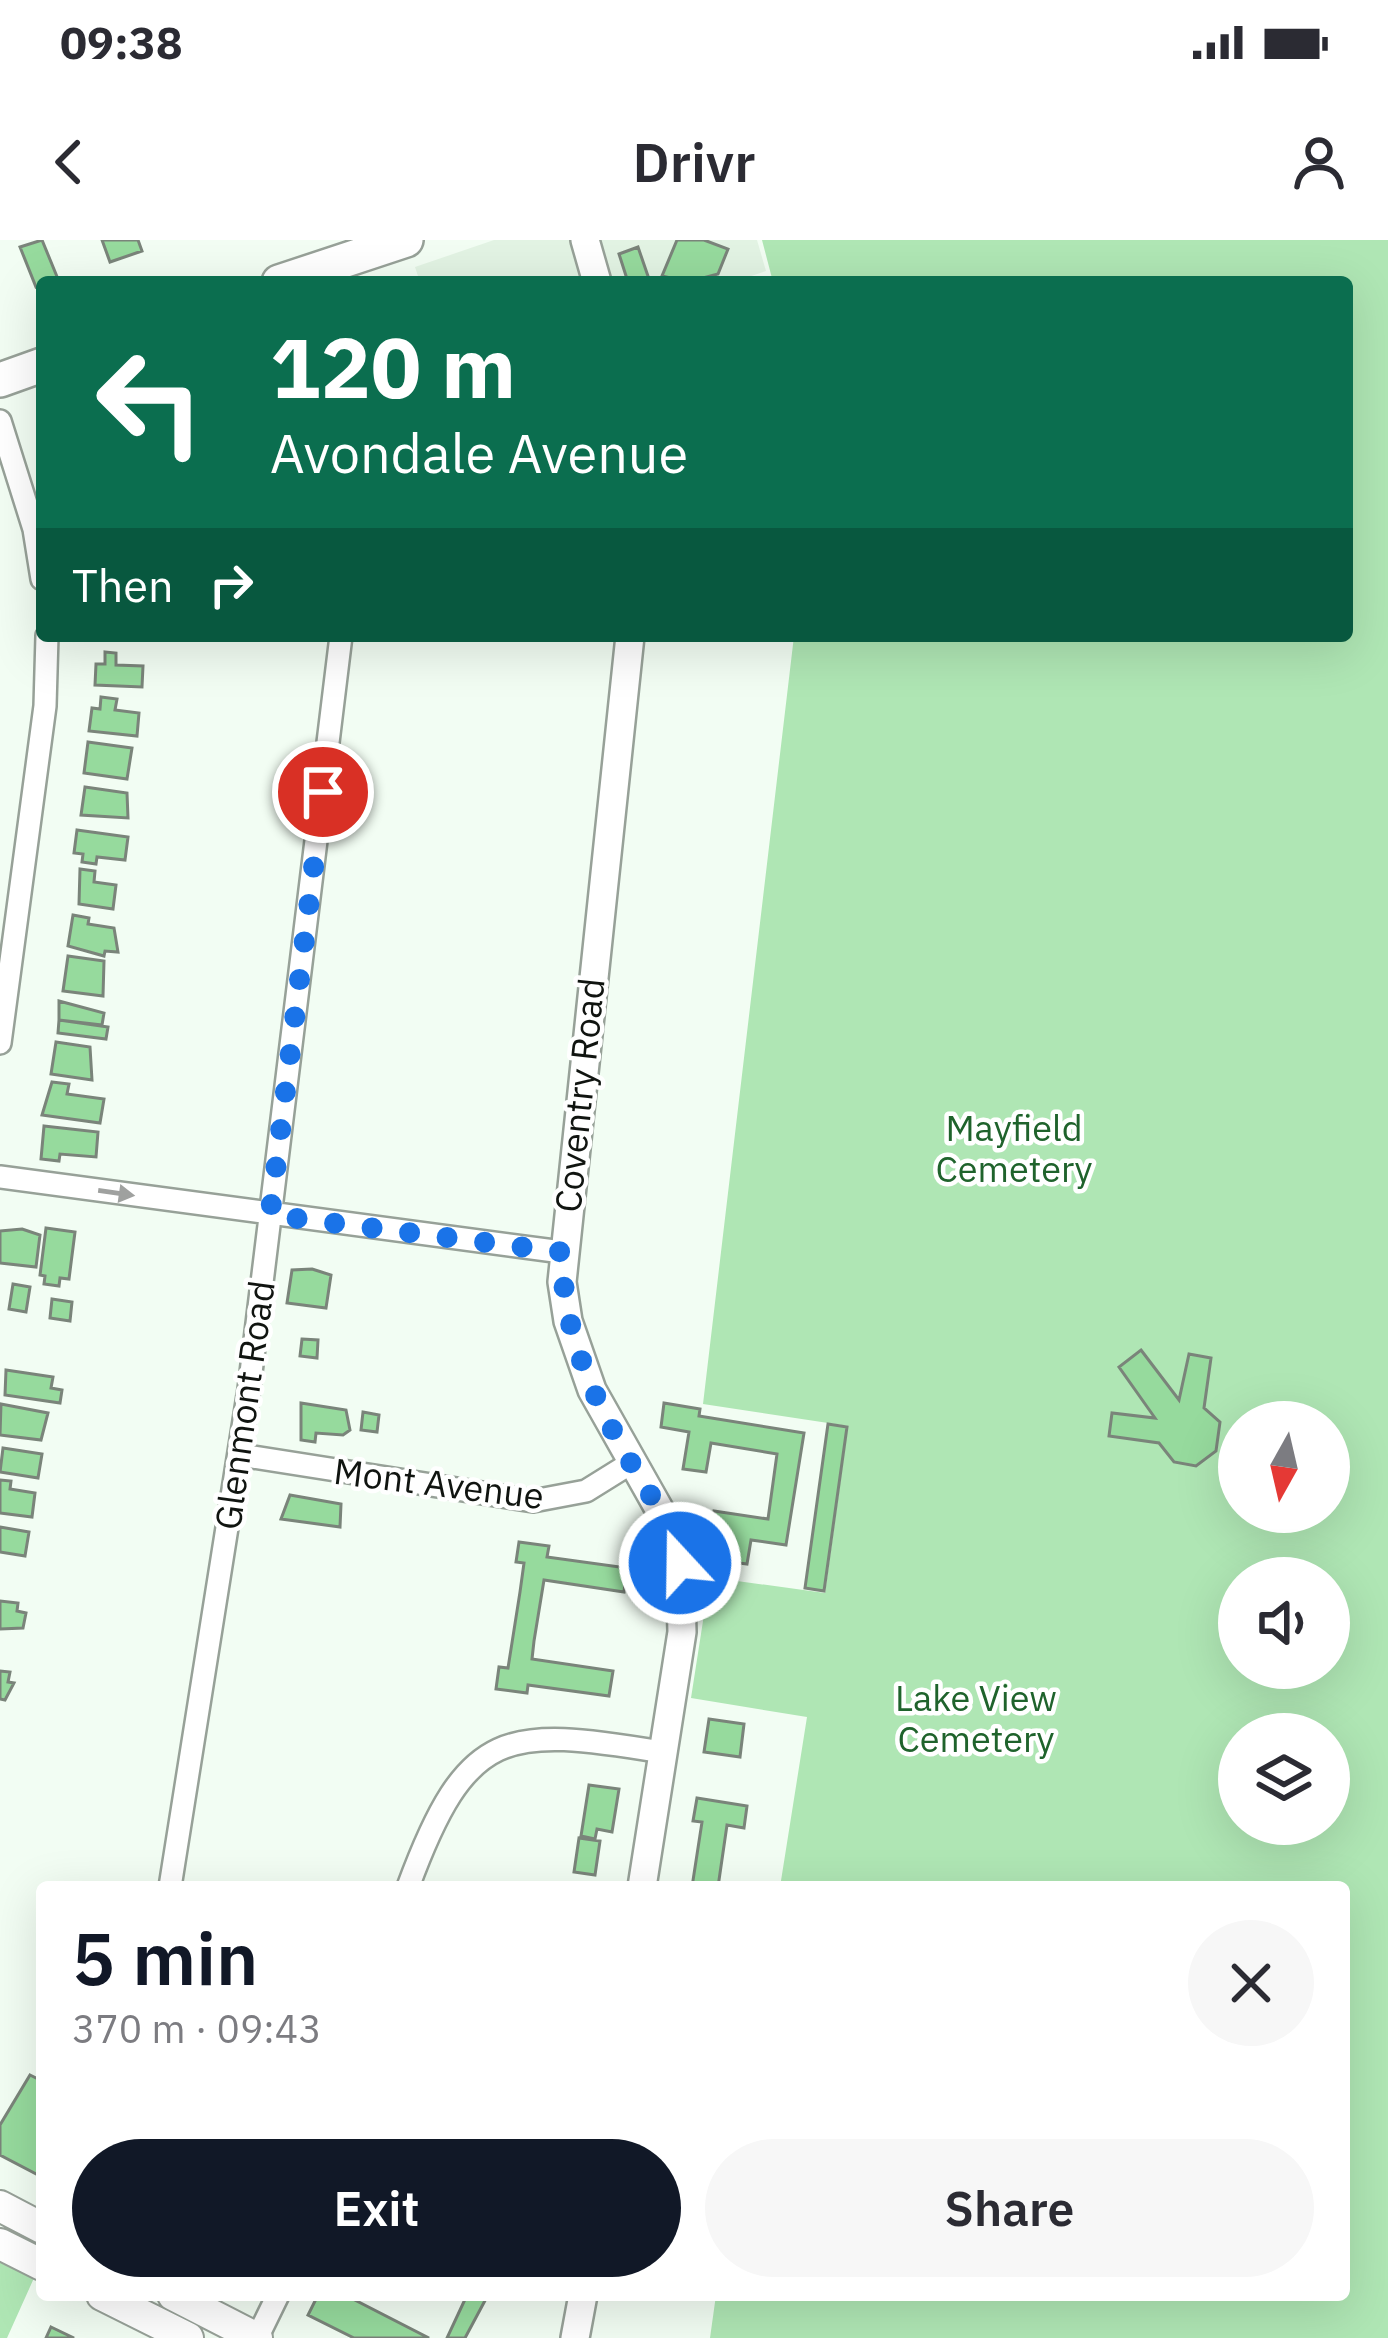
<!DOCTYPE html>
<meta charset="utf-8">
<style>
:root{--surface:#fff;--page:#f7f7f7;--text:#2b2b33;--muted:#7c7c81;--accent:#111827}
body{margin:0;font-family:"IBM Plex Sans",sans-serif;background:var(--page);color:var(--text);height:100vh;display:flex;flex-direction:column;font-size:45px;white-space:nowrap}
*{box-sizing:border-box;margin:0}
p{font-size:39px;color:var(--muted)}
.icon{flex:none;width:66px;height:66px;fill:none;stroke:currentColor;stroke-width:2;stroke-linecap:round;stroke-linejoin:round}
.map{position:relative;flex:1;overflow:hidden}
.panel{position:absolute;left:36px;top:1641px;width:1314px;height:420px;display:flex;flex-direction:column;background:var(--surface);border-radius:12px;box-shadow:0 12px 48px #0002}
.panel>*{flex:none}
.top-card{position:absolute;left:36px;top:36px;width:1317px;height:366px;border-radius:12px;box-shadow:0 12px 48px #0002;background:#0b6e4f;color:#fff;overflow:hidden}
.needle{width:78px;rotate:188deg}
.tools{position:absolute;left:1218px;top:1161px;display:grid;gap:24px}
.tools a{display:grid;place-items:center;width:132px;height:132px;border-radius:50%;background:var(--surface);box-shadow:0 12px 48px #0002;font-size:60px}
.pin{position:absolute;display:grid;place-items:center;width:102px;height:102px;color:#fff;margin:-51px;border:6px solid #fff;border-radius:50%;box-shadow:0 3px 12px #0007}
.me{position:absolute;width:132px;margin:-66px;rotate:339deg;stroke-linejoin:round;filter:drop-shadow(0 0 9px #0008)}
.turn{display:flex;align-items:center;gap:42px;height:252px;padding:0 36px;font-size:54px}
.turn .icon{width:156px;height:156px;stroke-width:2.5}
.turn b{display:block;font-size:84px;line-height:102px}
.then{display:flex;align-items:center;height:114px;padding:0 36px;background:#0003;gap:24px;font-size:45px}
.round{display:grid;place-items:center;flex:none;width:126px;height:126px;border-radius:63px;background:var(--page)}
.headline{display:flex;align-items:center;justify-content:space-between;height:204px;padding:0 36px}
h1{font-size:72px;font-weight:600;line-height:90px;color:var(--accent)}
.button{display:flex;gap:24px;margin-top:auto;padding:24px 36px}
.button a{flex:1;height:138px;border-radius:72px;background:var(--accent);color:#fff;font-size:48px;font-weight:600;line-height:138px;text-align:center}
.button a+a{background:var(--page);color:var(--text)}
.status{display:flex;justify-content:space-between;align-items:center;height:84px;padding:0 60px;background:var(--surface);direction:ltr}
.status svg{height:33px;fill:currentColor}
header{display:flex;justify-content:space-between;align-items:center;height:156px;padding:0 36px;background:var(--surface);font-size:54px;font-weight:600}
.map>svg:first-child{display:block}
.built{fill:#e2f3e3}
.green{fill:#afe6b4;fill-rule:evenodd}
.building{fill:#96da9d;stroke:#7a847a;stroke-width:3}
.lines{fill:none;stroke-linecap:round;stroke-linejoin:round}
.minor-casing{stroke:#97a198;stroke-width:26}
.tertiary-casing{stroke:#97a198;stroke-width:32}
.secondary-casing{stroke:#97a198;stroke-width:34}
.primary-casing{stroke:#97a198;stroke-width:38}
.minor{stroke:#fff;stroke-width:21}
.tertiary{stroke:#fff;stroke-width:27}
.secondary{stroke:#fff;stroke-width:30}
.primary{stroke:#fff;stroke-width:33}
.oneway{fill:#9fa19f}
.route{stroke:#1a73e8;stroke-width:21;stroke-dasharray:0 37.8}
.labels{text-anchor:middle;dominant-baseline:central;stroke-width:9;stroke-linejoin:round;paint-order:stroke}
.street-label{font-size:36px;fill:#101410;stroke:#fff}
.park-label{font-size:36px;fill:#1f632c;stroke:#fff}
</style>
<div class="status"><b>09:38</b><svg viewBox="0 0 49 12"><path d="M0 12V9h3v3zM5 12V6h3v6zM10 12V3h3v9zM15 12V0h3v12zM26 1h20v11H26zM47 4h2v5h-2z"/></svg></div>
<header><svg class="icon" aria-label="back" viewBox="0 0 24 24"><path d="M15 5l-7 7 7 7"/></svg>Drivr<svg class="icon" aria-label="person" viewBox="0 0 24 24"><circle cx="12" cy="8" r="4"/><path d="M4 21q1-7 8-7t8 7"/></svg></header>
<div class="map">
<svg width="1388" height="2098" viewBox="0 0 1388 2098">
<rect width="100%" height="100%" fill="#f2fdf3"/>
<path class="built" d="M 494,0 L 757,0 L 766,31 L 733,42 L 420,42 L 415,27 Z"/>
<path class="green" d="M 762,0 L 1388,0 L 1388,2098 L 710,2098 L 716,2055 L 1344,2055 L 1344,1647 L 780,1647 L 807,1477 L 691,1458 L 703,1381 L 701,1336 L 825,1353 L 848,1186 L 703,1164 L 794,396 L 1347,396 L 1347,42 L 773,42 ZM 1239,1182 L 1329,1182 L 1329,1272 L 1239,1272 ZM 1239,1338 L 1329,1338 L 1329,1428 L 1239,1428 ZM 1239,1494 L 1329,1494 L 1329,1584 L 1239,1584 Z
M 0,2020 L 34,2038 L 7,2098 L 0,2098 Z"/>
<path class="building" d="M 42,0 L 58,39 L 36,47 L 20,7 Z
M 102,0 L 138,0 L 142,11 L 110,22 Z
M 677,0 L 704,0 L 728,9 L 718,34 L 688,42 L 662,36 Z
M 638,7 L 649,39 L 628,42 L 619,14 Z
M 95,396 L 152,396 L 153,398 L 95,400 Z
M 105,412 L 116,413 L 116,425 L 143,426 L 142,447 L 95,445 L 96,424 L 105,424 Z
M 101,457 L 117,459 L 115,470 L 139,473 L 137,496 L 89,491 L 92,468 L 100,469 Z
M 88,502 L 132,508 L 127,539 L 84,533 Z
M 85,547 L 127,553 L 128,578 L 81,575 Z
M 77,590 L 128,597 L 125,620 L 97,617 L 96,624 L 82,622 L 83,614 L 74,613 Z
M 80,629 L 95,631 L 94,642 L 116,645 L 113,669 L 79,664 Z
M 73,675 L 89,678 L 88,684 L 114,688 L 118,712 L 105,711 L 104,716 L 68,706 Z
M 68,716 L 104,721 L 103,756 L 63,751 Z
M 59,761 L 104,773 L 102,785 L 59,780 Z
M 59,780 L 108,787 L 106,799 L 58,793 Z
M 56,802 L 90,807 L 92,840 L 51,834 Z
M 52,842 L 69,844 L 67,854 L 104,859 L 100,883 L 42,875 Z
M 44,886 L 98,892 L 96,917 L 60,914 L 59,921 L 41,919 Z
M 46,988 L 75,992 L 69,1039 L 60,1038 L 59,1046 L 44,1044 L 45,1036 L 40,1035 Z
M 22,989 L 40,995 L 36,1027 L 0,1023 L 0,991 Z
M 312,1029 L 331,1035 L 326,1068 L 287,1063 L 292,1030 Z
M 13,1044 L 30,1047 L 26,1072 L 9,1069 Z
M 52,1059 L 72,1062 L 70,1081 L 50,1078 Z
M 302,1099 L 318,1100 L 317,1118 L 300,1116 Z
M 1141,1110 L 1179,1160 L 1189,1114 L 1211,1118 L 1204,1168 L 1220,1182 L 1216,1211 L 1196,1226 L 1174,1222 L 1159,1203 L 1109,1196 L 1112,1173 L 1155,1178 L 1119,1127 Z
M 6,1130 L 53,1137 L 51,1148 L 62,1150 L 60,1163 L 5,1155 Z
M 301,1163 L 346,1170 L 350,1190 L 343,1195 L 316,1193 L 315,1202 L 301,1200 Z
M 664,1163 L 700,1169 L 699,1176 L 804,1193 L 786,1305 L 751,1300 L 747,1324 L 724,1321 L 729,1290 L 712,1288 L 714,1271 L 768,1279 L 777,1214 L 711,1203 L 706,1232 L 683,1229 L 689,1192 L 661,1187 Z
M 1,1164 L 48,1173 L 41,1200 L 0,1195 Z
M 363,1172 L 379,1175 L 377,1192 L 361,1190 Z
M 828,1184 L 847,1187 L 824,1351 L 805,1348 Z
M 3,1208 L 42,1214 L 38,1238 L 0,1232 Z
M 0,1240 L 11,1241 L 10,1249 L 35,1253 L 32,1277 L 0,1273 Z
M 290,1255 L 341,1264 L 340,1287 L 281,1279 Z
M 0,1287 L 29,1292 L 25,1316 L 0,1312 Z
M 519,1302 L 549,1306 L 547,1317 L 627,1328 L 624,1352 L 544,1340 L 534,1401 L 532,1419 L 613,1431 L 609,1456 L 528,1445 L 527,1453 L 496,1449 L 499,1427 L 508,1428 L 520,1352 L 524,1323 L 516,1322 Z
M 0,1361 L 18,1363 L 17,1371 L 26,1373 L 23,1388 L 0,1389 Z
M 0,1431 L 10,1432 L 8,1442 L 14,1443 L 5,1460 L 0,1459 Z
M 709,1479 L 744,1484 L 740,1517 L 704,1512 Z
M 589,1545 L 619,1549 L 612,1592 L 597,1589 L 595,1599 L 581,1596 Z
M 697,1558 L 747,1566 L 744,1588 L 727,1585 L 718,1647 L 692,1647 L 702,1582 L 693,1581 Z
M 579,1598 L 600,1601 L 595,1635 L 574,1632 Z
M 30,1835 L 42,1841 L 42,1937 L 0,1915 L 0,1885 Z
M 318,2055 L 345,2055 L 429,2098 L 354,2098 L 308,2075 Z
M 467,2055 L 488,2055 L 465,2098 L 447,2098 Z
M 51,2087 L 74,2098 L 46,2098 Z"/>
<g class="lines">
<defs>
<path id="minor" d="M 0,181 L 34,289 L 42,339
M 0,803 L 45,466 L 47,396
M 0,937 L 562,1012
M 240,1215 L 533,1261 L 586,1251 L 631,1223
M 170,1647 L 249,1149 L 341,396
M 408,1647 C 467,1487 505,1486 662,1512
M 257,2098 L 278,2055"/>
<path id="tertiary" d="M 585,0 L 597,42
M 630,396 L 562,1042 L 568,1081 L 592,1150 L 667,1283 L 680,1323 L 682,1392 L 642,1647
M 575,2098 L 583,2055"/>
<path id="secondary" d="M 0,1966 L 42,1988
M 0,2004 L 42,2025
M 102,2055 L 188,2098
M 173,2055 L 257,2098"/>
<path id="primary" d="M 279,42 L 406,0
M 0,140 L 42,125"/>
</defs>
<use href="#minor" class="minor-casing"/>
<use href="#tertiary" class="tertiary-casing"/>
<use href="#secondary" class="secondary-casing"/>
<use href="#primary" class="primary-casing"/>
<use href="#minor" class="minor"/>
<use href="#tertiary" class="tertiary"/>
<use href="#secondary" class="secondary"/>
<use href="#primary" class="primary"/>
</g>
<defs><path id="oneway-solid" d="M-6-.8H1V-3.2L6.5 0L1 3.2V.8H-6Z" transform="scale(3)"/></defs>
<use class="oneway" href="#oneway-solid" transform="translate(116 953) rotate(8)"/>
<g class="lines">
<path class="route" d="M 323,552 L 270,975 L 562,1012 C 562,1090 592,1156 631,1223 C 651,1256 671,1285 680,1323"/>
</g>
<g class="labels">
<g class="street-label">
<text transform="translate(579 855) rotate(-84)">Coventry Road</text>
<text transform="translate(244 1165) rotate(-82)">Glenmont Road</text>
<text transform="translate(439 1243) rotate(7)">Mont Avenue</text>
</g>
<g class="park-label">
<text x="1014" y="887">Mayfield<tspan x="1014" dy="41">Cemetery</tspan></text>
<text x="976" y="1457">Lake View<tspan x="976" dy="41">Cemetery</tspan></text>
</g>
</g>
</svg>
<div class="tools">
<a><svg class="needle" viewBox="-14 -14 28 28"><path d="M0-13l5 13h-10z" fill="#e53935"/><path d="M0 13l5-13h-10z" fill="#7c7c81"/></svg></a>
<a><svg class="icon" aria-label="sound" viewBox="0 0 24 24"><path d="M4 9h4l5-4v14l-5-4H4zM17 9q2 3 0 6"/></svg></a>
<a><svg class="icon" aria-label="layers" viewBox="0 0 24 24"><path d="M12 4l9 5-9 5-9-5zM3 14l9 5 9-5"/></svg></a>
</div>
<div class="pin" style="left:323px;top:552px;background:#d93025"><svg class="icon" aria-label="arrive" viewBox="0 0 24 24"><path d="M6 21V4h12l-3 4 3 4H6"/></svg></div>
<svg class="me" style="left:680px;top:1323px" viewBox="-20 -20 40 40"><circle r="17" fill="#1a73e8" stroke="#fff" stroke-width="3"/><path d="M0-11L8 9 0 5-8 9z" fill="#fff"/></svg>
<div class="top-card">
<div class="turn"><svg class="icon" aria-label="left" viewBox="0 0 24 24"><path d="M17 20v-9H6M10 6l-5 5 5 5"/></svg><div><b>120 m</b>Avondale Avenue</div></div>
<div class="then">Then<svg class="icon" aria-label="right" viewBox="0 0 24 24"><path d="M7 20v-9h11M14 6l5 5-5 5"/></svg></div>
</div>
<section class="panel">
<div class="headline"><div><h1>5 min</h1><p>370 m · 09:43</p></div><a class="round"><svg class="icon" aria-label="close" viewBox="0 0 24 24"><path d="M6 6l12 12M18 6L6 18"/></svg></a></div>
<div class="button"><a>Exit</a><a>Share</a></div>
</section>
</div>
